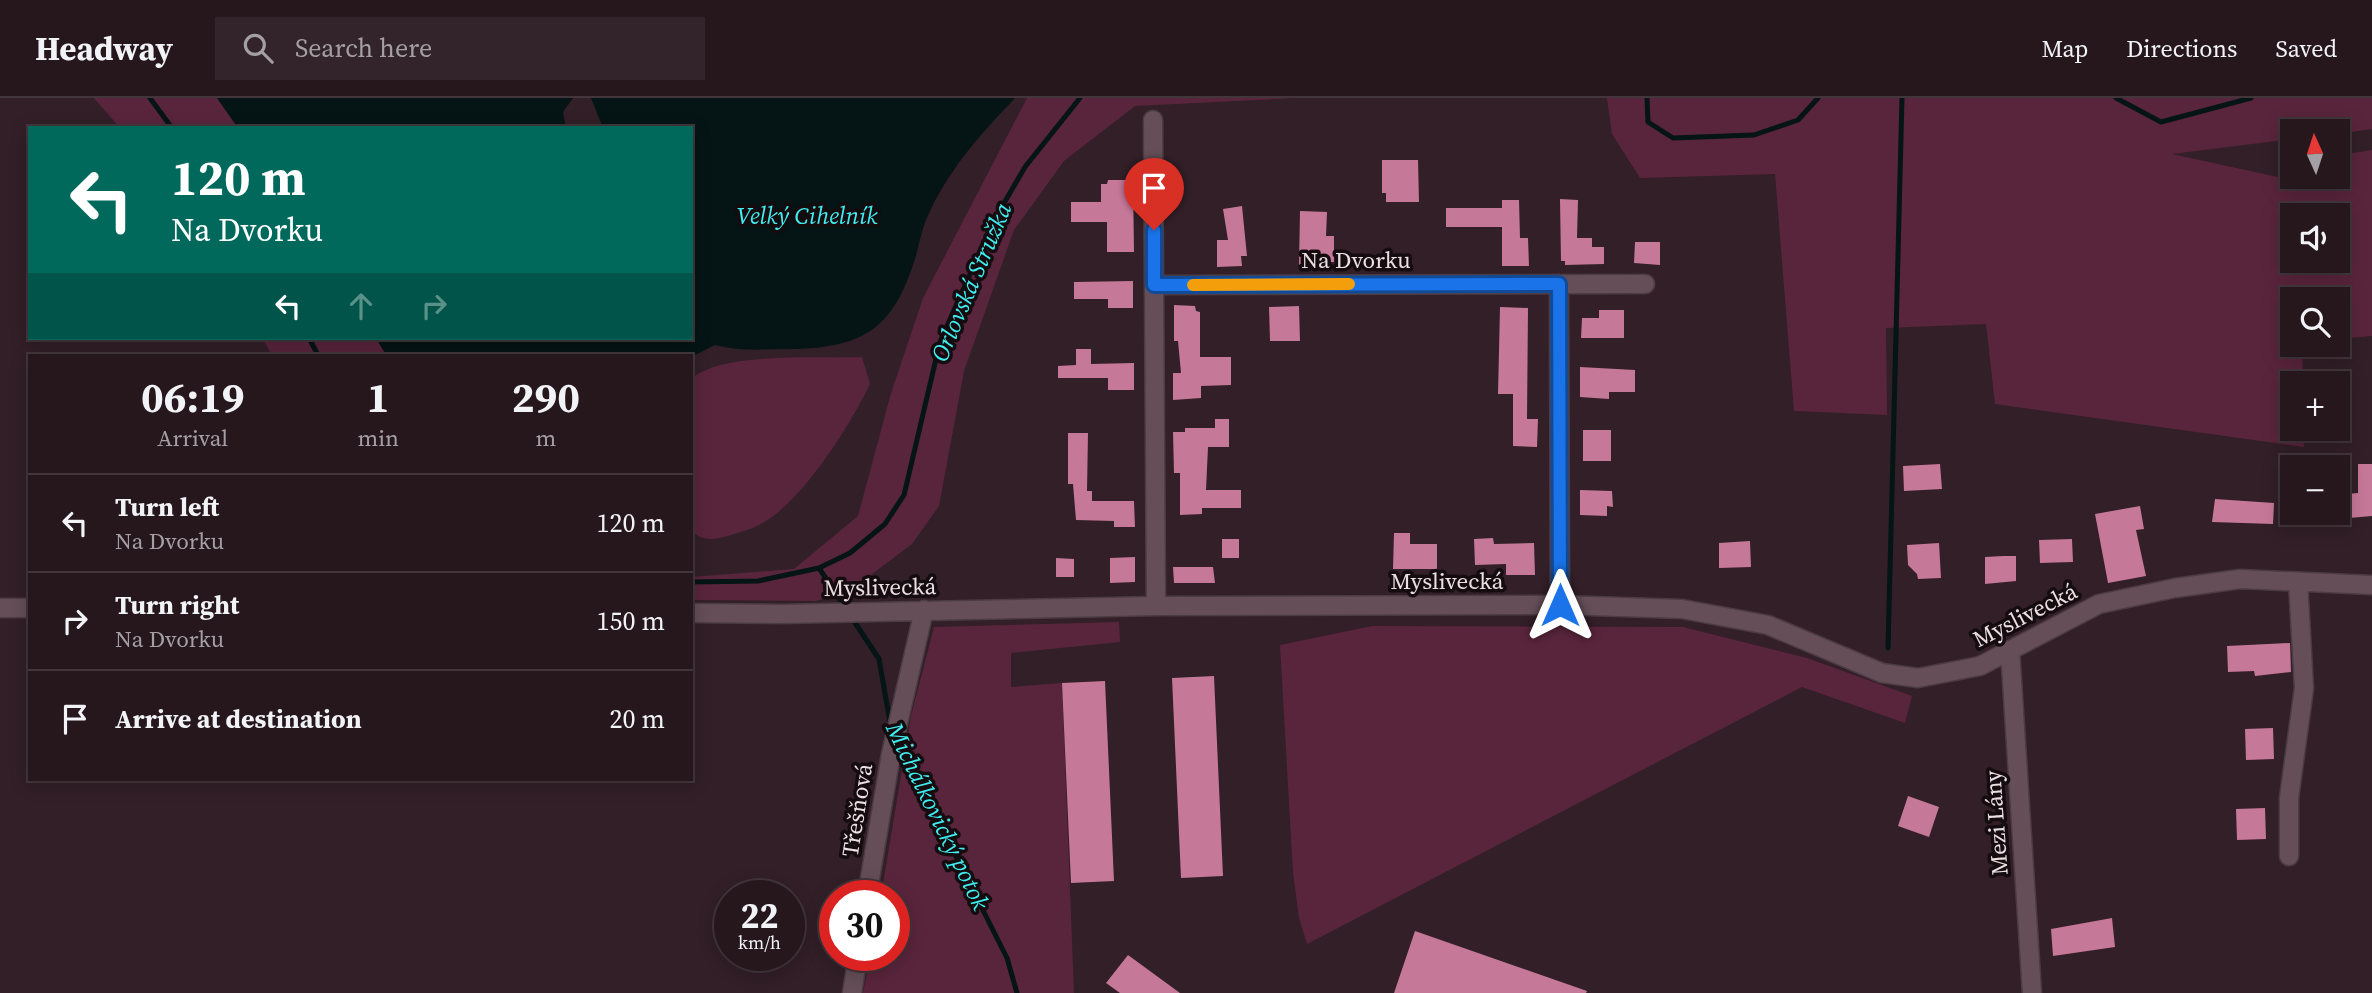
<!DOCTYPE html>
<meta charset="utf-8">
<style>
:root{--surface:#26171d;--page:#32242a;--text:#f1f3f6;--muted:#a49fa4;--line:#42363b}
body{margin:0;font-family:"Source Serif 4",serif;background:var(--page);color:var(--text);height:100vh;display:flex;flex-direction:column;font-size:26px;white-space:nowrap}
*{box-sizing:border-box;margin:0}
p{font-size:23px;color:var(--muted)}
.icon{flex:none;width:38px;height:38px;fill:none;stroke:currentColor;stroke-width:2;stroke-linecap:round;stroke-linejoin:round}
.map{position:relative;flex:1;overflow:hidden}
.side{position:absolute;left:28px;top:256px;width:665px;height:427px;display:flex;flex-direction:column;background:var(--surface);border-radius:0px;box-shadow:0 4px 18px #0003,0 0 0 2px var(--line)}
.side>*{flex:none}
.guide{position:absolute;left:28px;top:28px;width:665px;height:214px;border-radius:0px;box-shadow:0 4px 18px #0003,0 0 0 2px var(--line);background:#00695c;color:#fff;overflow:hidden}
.needle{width:46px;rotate:357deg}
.controls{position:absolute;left:2280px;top:21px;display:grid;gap:14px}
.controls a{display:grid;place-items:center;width:70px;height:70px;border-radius:0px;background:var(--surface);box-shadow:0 4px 18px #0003,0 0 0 2px var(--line);font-size:35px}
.speed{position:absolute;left:714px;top:782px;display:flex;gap:14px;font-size:35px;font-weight:700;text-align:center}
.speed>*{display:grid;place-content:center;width:91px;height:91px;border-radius:50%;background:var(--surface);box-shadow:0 4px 18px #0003,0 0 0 2px var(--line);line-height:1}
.speed small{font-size:18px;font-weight:400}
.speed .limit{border:10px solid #d22;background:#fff;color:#111}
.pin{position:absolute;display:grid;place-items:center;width:60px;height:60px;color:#fff;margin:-72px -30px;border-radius:50% 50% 50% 0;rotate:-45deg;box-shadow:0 0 7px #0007}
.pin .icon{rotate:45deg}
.me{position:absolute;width:77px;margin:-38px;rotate:0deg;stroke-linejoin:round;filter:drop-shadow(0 0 5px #0008)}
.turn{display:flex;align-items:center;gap:24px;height:147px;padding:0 28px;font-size:32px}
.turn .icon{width:91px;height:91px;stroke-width:2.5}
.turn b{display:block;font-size:49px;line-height:60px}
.lanes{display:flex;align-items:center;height:66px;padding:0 28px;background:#0003;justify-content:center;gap:35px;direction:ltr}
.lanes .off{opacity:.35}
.eta{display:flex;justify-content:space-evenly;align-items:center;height:119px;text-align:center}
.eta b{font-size:42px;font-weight:700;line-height:49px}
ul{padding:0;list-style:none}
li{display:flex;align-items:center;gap:21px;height:98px;padding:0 28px;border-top:2px solid var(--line)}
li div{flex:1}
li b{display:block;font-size:26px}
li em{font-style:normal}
header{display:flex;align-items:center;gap:42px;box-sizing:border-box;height:98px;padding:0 35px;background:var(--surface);border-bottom:2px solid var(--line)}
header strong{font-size:33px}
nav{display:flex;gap:38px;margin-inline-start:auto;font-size:24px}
.search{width:490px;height:63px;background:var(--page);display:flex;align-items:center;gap:18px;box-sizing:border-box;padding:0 24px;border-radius:0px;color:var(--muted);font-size:26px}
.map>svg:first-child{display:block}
.green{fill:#59253c;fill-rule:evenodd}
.water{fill:#051414}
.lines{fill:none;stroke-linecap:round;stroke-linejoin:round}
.stream{stroke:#051414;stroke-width:5}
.building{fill:#c67898}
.minor-casing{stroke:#4c3b43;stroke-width:21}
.minor{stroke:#654e57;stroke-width:18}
.route-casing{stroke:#114b97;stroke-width:18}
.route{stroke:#1a73e8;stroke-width:12}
.slow{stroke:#f59e0b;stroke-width:12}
.labels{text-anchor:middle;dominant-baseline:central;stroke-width:7;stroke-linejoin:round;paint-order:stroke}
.street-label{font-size:23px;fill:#ecdee3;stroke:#140c0f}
.water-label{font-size:24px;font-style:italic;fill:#3feef0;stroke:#140c0f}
</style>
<header>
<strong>Headway</strong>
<div class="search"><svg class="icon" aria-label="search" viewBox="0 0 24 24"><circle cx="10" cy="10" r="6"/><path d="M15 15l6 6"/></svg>Search here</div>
<nav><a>Map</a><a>Directions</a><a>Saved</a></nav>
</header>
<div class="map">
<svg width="2372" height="895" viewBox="0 0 2372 895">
<rect width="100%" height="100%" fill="#321f27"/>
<path class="green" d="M 94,0 L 217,0 L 238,30 L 120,30 Z
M 1027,0 L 1295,0 L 1135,8 L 1064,63 L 1014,132 L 964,273 L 939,408 L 912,446 L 851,492 L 816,503 L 691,502 L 691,479 L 794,471 L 858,418 L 891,295 L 923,200 Z
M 1607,0 L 2372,0 L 2372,31 L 2338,36 L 2292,33 L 2292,41 L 2172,56 L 2305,85 L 2314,79 L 2338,79 L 2338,63 L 2353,55 L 2372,52 L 2372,238 L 2338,241 L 2338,201 L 2292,201 L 2292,247 L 2302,247 L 2303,285 L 2292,285 L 2292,331 L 2303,331 L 2304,349 L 1995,306 L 1986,226 L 1886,230 L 1887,317 L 1794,313 L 1775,76 L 1640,80 L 1612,36 ZM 2292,117 L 2338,117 L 2338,163 L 2292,163 Z
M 262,240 L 376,240 L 386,257 L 272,257 Z
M 862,259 L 870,286 C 850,328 799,409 757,428 C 749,432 739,434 731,437 C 718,441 702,445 691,432 L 691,281 C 723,253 819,261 862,259 Z
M 1119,524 L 1120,544 L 1011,555 L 1011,589 L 1062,585 L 1074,895 L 863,895 L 870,858 L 894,858 L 894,798 L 881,798 L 911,618 L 934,529 Z
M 1372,528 L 1683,529 L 1807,560 L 1912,598 L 1905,625 L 1802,589 L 1307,846 L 1299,820 L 1293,775 L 1280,547 Z"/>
<path class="water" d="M 217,0 L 573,0 L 563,14 L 566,30 L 238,30 Z
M 591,0 L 1015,0 C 980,37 947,73 927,120 C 921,133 919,148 915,161 C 893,230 865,249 794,251 C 767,251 741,254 715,247 L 691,259 L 386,257 L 376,240 L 691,240 L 691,30 L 603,30 Z"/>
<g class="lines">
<path class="stream" d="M 150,0 L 172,30
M 1647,0 L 1648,24 L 1673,40 L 1754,37 L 1798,22 L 1818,0
M 2116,0 L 2161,24 L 2251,0
M 309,240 L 318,257
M 819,470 L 879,561 L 891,630
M 691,484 L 758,483 L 819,470 L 850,455 L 885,426 L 904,397 L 940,244 L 993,124 L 1025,69 L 1080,0
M 1888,550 L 1902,0
M 899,645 L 1007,860 L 1017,895"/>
</g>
<path class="building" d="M 1382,62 L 1418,62 L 1419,104 L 1386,104 L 1386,95 L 1382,95 Z
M 1108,82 L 1133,82 L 1134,154 L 1107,154 L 1107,124 L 1071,124 L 1071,104 L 1101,104 L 1101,86 L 1107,86 Z
M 1560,101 L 1578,102 L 1577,140 L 1592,140 L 1592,149 L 1604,149 L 1604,166 L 1565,167 L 1565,163 L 1561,163 Z
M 1502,102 L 1519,102 L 1520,140 L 1528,140 L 1529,168 L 1502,168 L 1502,129 L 1446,129 L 1446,110 L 1502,110 Z
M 1242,108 L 1247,158 L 1241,158 L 1242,168 L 1217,169 L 1217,142 L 1228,142 L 1223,111 Z
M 1300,113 L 1327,114 L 1326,138 L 1334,138 L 1334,164 L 1322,164 L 1323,168 L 1299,168 Z
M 1635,144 L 1660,144 L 1660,167 L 1634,165 Z
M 1133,183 L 1133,210 L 1108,210 L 1108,201 L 1074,201 L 1074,184 Z
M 1174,207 L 1195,208 L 1196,213 L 1200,214 L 1200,259 L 1231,259 L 1231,287 L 1201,288 L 1201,300 L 1173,302 L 1173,275 L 1181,275 L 1178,243 L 1174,243 Z
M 1299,208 L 1300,243 L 1270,243 L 1269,209 Z
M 1500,209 L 1528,210 L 1527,321 L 1538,321 L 1537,349 L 1513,348 L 1513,296 L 1498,296 Z
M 1599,212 L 1624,212 L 1624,240 L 1581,240 L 1582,220 L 1599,220 Z
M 1076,251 L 1091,251 L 1091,266 L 1134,265 L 1134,292 L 1108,292 L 1108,280 L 1058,280 L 1058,268 L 1076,267 Z
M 1580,269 L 1635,272 L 1635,294 L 1609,294 L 1609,301 L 1580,299 Z
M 1215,321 L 1229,321 L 1229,349 L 1208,349 L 1206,392 L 1241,392 L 1241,410 L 1202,410 L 1202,416 L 1180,417 L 1180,375 L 1174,375 L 1173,334 L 1185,334 L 1185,330 L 1215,330 Z
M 1583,332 L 1611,332 L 1611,363 L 1583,363 Z
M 1068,335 L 1088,335 L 1087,393 L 1092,393 L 1092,403 L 1134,403 L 1135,429 L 1114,429 L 1114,423 L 1076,422 L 1073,386 L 1068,386 Z
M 1940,366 L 1942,391 L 1904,393 L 1903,368 Z
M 2358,366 L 2372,366 L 2372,418 L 2349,420 L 2347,396 L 2358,395 Z
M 1580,392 L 1612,393 L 1613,409 L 1607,408 L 1607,418 L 1580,417 Z
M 2215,401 L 2274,405 L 2273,426 L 2212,424 Z
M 2140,408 L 2144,431 L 2136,432 L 2146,478 L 2108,485 L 2095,416 Z
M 1394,435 L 1410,435 L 1410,446 L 1437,446 L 1437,471 L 1393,471 Z
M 1493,440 L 1494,446 L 1534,445 L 1535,477 L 1506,477 L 1506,466 L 1475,467 L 1474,441 Z
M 1222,441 L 1239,441 L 1239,460 L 1222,460 Z
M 2072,441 L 2073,464 L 2040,465 L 2039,442 Z
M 1750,443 L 1751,469 L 1719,470 L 1719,445 Z
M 1939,445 L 1941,480 L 1918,481 L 1917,476 L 1908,467 L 1907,447 Z
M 2003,458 L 2016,458 L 2016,483 L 1985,486 L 1985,459 Z
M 1135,459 L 1135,484 L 1110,485 L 1110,460 Z
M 1056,460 L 1074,461 L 1074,479 L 1056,479 Z
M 1173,469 L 1213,469 L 1215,485 L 1174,485 Z
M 2290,545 L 2291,574 L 2255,578 L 2254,573 L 2228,574 L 2227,548 Z
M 1214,578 L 1223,778 L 1181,780 L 1172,580 Z
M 1105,583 L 1114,783 L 1071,785 L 1062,585 Z
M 2273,630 L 2274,661 L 2246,662 L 2245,631 Z
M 1908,698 L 1939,709 L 1929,739 L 1898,728 Z
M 2265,710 L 2266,741 L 2237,742 L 2236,711 Z
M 2112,820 L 2115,849 L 2053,858 L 2051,831 Z
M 1415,833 L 1587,893 L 1586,895 L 1394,895 Z
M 1128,857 L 1180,895 L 1120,895 L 1106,885 Z"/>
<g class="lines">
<defs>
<path id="minor" d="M 1153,22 L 1156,508
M 1559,186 L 1560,507
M 1154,187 L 1645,186
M 0,510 L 30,510
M 691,515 L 781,516 L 1156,508 L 1560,507 L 1682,511 L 1768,527 L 1882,575 L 1918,580 L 1980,568 L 2099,506 L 2175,490 L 2240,481 L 2372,487
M 2010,552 L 2032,895
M 2289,758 L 2289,700 L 2304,590 L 2298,484
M 867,798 L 891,656 L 924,512
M 852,895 L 858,858"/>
</defs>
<use href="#minor" class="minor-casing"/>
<use href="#minor" class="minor"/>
</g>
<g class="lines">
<defs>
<path id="route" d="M 1154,132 L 1154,187 L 1559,186 L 1560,507"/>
</defs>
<use href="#route" class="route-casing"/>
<use href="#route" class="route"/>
<path class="slow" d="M 1193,187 L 1349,186"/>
</g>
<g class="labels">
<g class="street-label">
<text x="1356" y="162">Na Dvorku</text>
<text x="1447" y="483">Myslivecká</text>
<text transform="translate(880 489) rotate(-1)">Myslivecká</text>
<text transform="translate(2025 517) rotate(-27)">Myslivecká</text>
<text transform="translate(857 712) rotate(-81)">Třešňová</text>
<text transform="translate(1996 725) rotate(-94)">Mezi Lány</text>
</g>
<g class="water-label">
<text x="807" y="117">Velký Cihelník</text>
<text transform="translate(971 184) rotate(-67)">Orlovská Stružka</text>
<text transform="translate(938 718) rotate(64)">Michálkovický potok</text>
</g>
</g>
</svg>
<div class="controls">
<a><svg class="needle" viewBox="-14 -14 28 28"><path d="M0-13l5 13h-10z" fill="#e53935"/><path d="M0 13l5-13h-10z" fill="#a49fa4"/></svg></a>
<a><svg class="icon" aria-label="sound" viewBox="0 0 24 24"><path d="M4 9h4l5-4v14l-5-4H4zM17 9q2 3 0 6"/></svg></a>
<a><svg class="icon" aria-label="search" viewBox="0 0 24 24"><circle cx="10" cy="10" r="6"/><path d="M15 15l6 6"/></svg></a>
<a>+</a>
<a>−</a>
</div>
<div class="speed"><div>22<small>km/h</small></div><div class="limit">30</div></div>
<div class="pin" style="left:1154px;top:132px;background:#d93025"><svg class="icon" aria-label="arrive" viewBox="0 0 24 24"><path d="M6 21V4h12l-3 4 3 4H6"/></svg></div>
<svg class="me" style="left:1560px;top:507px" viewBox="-20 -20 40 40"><path d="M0-17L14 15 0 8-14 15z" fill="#1a73e8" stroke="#fff" stroke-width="4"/></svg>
<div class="guide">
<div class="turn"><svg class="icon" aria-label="left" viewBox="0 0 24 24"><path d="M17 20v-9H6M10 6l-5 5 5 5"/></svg><div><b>120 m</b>Na Dvorku</div></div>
<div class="lanes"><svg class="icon" aria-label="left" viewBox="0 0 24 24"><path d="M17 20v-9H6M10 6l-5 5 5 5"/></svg><svg class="icon off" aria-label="ahead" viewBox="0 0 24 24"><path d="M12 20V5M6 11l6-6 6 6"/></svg><svg class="icon off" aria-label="right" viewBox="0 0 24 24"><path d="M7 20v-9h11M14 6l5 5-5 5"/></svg></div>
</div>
<section class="side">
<div class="eta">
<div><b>06:19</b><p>Arrival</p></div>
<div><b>1</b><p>min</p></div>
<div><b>290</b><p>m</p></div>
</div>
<ul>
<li><svg class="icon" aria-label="left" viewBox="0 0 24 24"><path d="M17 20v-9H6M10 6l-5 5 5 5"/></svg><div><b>Turn left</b><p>Na Dvorku</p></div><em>120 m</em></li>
<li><svg class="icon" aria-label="right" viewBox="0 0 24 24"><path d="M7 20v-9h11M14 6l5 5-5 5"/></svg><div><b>Turn right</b><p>Na Dvorku</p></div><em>150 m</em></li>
<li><svg class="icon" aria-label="arrive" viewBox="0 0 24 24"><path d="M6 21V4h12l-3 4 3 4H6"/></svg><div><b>Arrive at destination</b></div><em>20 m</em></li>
</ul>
</section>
</div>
